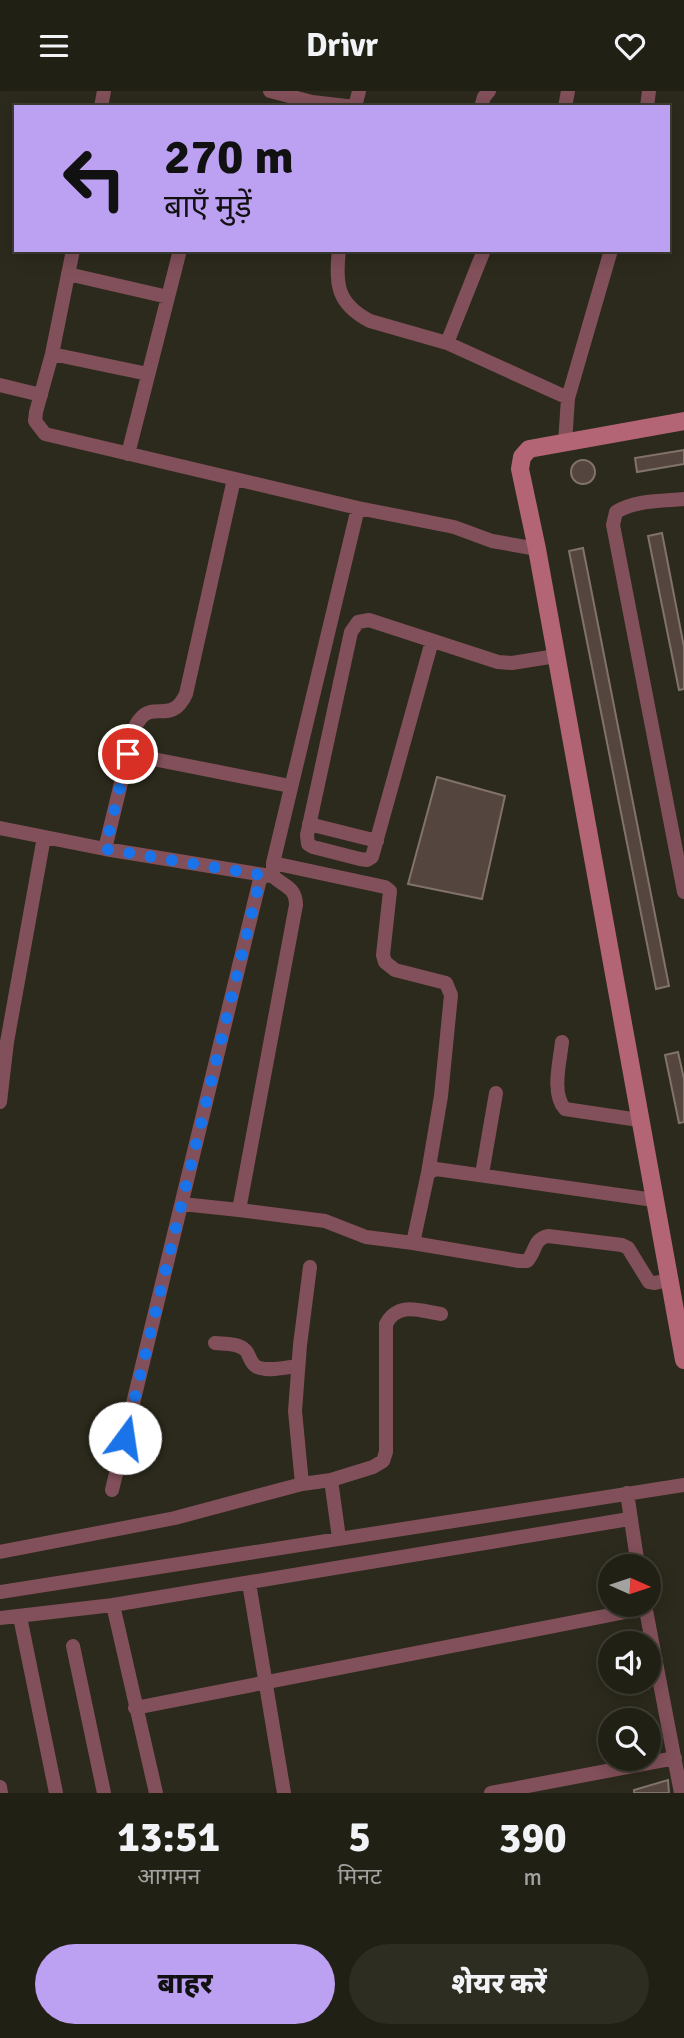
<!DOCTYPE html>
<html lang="hi">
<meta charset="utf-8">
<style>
:root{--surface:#212015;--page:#2d2d22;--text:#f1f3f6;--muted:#a2a3a0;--line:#3e3e34;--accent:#bca0f2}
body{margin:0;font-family:Signika,"Noto Sans Devanagari",sans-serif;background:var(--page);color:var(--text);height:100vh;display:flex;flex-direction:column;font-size:26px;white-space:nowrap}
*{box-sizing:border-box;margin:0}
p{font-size:23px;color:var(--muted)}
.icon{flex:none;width:38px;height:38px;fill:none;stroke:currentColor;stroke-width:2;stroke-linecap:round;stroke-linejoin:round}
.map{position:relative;height:1702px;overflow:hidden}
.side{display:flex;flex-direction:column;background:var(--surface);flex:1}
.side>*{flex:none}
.guide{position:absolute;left:14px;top:14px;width:656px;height:147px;border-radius:0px;box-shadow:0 4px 18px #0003,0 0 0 2px var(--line);background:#bca0f2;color:#111;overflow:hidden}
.needle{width:46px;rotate:93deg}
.buttons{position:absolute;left:598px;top:1463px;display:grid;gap:14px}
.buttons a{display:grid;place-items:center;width:63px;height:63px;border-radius:50%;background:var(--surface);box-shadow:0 4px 18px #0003,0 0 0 2px var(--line);font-size:35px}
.pin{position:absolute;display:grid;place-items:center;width:60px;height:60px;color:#fff;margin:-30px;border:4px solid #fff;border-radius:50%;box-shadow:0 2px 7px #0007}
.me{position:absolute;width:77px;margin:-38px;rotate:14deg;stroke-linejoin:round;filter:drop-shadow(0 0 5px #0008)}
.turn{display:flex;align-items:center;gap:24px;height:147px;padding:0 35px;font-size:32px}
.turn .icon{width:91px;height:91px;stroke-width:2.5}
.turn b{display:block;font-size:49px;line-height:60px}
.eta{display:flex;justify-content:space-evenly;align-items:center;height:119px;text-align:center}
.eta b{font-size:42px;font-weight:800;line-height:49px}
.cta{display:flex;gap:14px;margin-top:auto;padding:14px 35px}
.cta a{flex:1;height:80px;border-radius:42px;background:var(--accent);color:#111;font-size:28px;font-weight:800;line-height:80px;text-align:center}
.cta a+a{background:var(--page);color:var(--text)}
header{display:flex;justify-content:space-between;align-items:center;height:91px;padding:0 35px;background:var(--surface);font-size:32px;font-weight:800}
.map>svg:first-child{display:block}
.building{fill:#54463e;stroke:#82736a;stroke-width:2}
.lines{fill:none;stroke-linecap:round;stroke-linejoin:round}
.street{stroke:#82505a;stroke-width:14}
.secondary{stroke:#b36575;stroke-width:18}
.route{stroke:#1a73e8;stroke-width:12;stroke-dasharray:0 21.6}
</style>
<header><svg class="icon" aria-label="menu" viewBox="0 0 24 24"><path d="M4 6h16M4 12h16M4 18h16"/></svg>Drivr<svg class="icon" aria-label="heart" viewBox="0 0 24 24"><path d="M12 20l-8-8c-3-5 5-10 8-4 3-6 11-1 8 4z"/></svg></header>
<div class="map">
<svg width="684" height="1702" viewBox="0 0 684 1702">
<rect width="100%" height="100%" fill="#2c2a1c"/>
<path class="building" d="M 684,359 L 684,373 L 637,381 L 635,367 Z
M571 381a12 12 0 1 1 24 0a12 12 0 1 1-24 0Z
M 662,442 L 684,556 L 684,598 L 679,599 L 648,445 Z
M 583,457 L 669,895 L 656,898 L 569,460 Z
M 437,686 L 505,705 L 482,808 L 408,793 Z
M 678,961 L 684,988 L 684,1031 L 679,1032 L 665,964 Z
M 668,1689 L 669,1702 L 634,1702 L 634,1699 Z"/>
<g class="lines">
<path class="street" d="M 270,0 L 312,11 L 355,16
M 101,16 L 104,0
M 355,16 L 359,0
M 481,16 L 484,6 L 489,0
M 565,16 L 568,0
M 647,16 L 649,0
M 73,159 L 52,263 L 36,321 L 35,330 L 45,343 L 358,417 L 454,436 L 492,450 L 537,458
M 339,159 C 335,193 337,213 370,230 L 447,252 L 568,307
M 68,183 L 168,206
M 447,252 L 484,159
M 52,263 L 148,283
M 0,294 L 41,304
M 565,352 L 568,307 L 611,159
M 128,363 L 180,159
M 684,408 C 661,410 636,409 616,421 L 613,434 L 684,801
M 358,417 L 273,772 L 273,785 C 284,796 296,796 296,814 L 239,1119 L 325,1130 L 366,1146 L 413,1152 L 428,1082 L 436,1078 L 654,1109
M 432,550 L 372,766 L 367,769 L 360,768 L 313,756 L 308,753 L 307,744 L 351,541 L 358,531 L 369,529 L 498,571 L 512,572 L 556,565
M 128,663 C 131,651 132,636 141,627 C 155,611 172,633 186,603 L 234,388
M 309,733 L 377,750
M 0,737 L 105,758 L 271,785
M 105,758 L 128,663 L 290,695
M 273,772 L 385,796 L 390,800 L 383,864 L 385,871 L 395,879 L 446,892 L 451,904 L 441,1005 L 428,1082
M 562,951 C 560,970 551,1003 565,1018 L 639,1029
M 0,1011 L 7,951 L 44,746
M 482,1083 L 496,1002
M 182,1113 L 239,1119
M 413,1152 L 519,1170 L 527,1170 C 536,1161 533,1148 548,1145 L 622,1154 L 628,1157 L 649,1191 L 655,1192 L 668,1189
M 215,1252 C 223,1253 237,1252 244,1258 C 250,1262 249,1272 257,1276 C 268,1281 286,1276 298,1275
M 331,1389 L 373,1376 L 383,1370 L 386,1361 L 386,1233 C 398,1210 420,1220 441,1223
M 302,1393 L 295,1320 L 300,1254 L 310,1176
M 112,1399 L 261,784
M 627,1402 L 638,1475
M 0,1461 L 175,1427 L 302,1393 L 331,1389 L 339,1447
M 249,1492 L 284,1702
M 0,1501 L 684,1394
M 113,1514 L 156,1702
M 645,1514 L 681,1702
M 20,1526 L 56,1702
M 0,1527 L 113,1514 L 629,1428
M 73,1555 L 104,1702
M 135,1617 L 646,1517
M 0,1696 L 1,1702
M 491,1702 L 675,1667"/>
<path class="secondary" d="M 684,330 L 529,358 L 522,366 L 520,378 L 537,458 L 684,1269"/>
</g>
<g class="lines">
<path class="route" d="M 125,1347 L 261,784 L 105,758 L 128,663"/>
</g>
</svg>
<div class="buttons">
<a><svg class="needle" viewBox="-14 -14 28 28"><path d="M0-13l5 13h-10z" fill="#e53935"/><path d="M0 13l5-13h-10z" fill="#a2a3a0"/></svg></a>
<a><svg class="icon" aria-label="sound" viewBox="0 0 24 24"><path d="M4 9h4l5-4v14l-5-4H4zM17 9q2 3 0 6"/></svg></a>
<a><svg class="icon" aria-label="search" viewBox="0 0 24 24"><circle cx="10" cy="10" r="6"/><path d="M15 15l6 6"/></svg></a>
</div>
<div class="pin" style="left:128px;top:663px;background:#d93025"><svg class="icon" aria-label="arrive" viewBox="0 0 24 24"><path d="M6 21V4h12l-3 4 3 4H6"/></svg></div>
<svg class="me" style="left:125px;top:1347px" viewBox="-20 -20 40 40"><circle r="19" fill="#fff"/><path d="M0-13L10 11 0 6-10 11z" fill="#1a73e8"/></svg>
<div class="guide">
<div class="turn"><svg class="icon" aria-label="left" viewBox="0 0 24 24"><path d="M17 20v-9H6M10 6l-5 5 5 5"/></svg><div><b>270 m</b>बाएँ मुड़ें</div></div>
</div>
</div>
<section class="side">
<div class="eta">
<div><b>13:51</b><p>आगमन</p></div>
<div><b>5</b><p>मिनट</p></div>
<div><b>390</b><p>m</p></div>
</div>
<div class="cta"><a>बाहर</a><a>शेयर करें</a></div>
</section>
